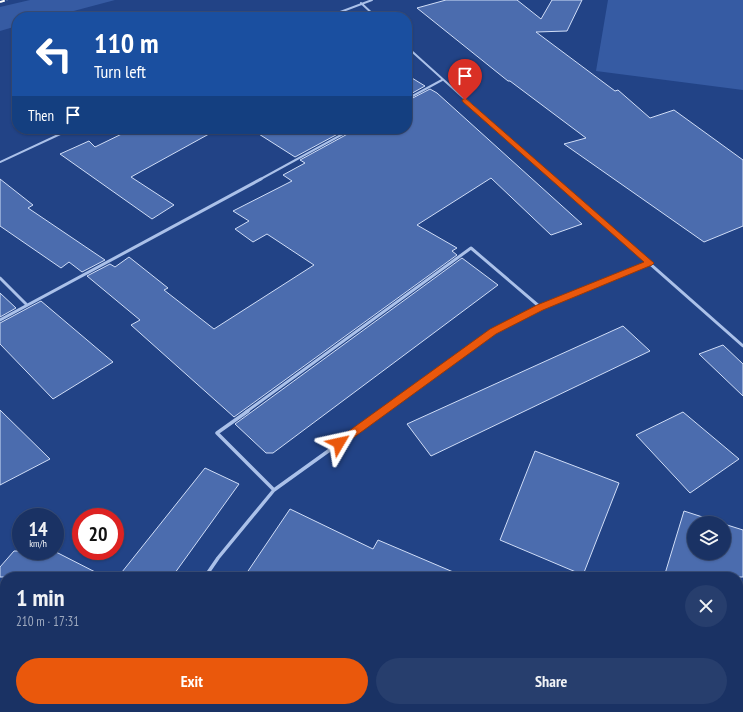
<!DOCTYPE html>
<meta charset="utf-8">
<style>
:root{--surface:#1a3264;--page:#273e6d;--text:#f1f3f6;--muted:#9faabf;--line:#384d78;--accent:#ea580c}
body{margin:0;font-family:"PT Sans Narrow",sans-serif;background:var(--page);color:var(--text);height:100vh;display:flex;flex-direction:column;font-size:15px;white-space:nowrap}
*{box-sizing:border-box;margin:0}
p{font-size:13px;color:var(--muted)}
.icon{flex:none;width:22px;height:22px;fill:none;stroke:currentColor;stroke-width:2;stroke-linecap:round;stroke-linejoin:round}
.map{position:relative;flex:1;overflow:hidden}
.sheet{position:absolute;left:0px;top:572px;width:743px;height:140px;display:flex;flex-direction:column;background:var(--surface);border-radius:16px 16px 0 0;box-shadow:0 1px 3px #0004,0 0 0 1px var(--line)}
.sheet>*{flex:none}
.banner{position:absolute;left:12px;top:12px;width:400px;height:122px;border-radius:16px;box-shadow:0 1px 3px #0004,0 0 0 1px var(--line);background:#1a4fa0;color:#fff;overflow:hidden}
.buttons{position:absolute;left:687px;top:516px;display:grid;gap:8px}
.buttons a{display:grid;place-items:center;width:44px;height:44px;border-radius:50%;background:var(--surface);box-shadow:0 1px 3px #0004,0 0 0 1px var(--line);font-size:20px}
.speed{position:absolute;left:12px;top:508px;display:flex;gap:8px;font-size:20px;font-weight:700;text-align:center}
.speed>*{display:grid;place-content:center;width:52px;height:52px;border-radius:50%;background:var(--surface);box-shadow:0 1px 3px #0004,0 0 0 1px var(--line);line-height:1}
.speed small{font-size:10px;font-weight:400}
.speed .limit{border:6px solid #d22;background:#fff;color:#111}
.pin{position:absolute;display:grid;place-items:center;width:34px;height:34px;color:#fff;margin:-41px -17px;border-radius:50% 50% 50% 0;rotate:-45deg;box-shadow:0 0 4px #0007}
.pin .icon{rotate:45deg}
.me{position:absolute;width:44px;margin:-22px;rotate:54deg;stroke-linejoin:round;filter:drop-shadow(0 0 3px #0008)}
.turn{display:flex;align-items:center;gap:14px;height:84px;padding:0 16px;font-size:18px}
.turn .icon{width:52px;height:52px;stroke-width:2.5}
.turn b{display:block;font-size:28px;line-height:34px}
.then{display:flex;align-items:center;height:38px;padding:0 16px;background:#0003;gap:8px;font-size:15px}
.round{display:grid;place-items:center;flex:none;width:42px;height:42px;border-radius:21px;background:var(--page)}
.summary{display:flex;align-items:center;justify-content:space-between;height:68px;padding:0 16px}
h1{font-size:24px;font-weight:600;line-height:30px}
.primary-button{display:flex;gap:8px;margin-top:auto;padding:8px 16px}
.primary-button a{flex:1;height:46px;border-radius:24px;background:var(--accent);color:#fff;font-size:16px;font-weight:600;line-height:46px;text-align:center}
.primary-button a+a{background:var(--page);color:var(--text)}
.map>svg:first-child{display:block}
.green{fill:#365ba3}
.building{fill:#4b6cae;stroke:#d0ddf7}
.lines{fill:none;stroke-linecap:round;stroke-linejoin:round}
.service-far2{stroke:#abc1e9;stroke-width:2}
.service-far1{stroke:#abc1e9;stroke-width:3}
.service{stroke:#abc1e9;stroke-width:3.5}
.rail{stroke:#fff;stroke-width:2;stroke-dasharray:5 2;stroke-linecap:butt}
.route{fill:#ea580c;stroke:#983908}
</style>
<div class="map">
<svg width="743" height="712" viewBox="0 0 743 712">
<rect width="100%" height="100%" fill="#224386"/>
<path class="green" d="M 30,0 L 115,0 L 51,17 L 17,17 L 17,26 L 0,31 L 0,7 Z
M 608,0 L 743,0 L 743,90 L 596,71 Z"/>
<path class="building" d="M 446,0 L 517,0 L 541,19 L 552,0 L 582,0 L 567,31 L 536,32 L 615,91 L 618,90 L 650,118 L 674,110 L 743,160 L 743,226 L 704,242 L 564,144 L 586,138 L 510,81 L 508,81 L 417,8 Z
M 407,75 L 425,86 L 407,96 Z
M 430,89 L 437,93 L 582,224 L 551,235 L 491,178 L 417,225 L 457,248 L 452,251 L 457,255 L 234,417 L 131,325 L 140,320 L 87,276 L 110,264 L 115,267 L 129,257 L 168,288 L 164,290 L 214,329 L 314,265 L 267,234 L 253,242 L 235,229 L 249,221 L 233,211 L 292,181 L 283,175 L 305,163 L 300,160 L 353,131 L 354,129 L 407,129 L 407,101 Z
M 132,129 L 218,129 L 131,177 L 174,205 L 152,219 L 60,154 L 89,141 L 95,147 Z
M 251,129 L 347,129 L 295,157 Z
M 0,179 L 33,205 L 28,208 L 105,260 L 82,272 L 69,262 L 61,268 L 0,226 Z
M 462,258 L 498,285 L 273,453 L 266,453 L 235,424 Z
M 0,293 L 16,308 L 0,317 Z
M 41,301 L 113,362 L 53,399 L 0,344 L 0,323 Z
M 623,326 L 650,351 L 431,456 L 407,424 Z
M 723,345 L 743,364 L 743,396 L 699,354 Z
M 0,410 L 50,459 L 0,485 Z
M 683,412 L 739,459 L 690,493 L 636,435 Z
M 535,451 L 619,483 L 583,575 L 500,540 Z
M 205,468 L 239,484 L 172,577 L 118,577 Z
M 290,509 L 373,549 L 378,540 L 465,577 L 244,577 Z
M 684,511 L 721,523 L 694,523 L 694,553 L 724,553 L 724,524 L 743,530 L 743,577 L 664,577 Z
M 14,551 L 54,551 L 105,577 L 0,577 L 0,567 Z"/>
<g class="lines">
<path class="service-far2" d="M 361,3 L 376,17
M 327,17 L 372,0
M 407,47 L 555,180
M 407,99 L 442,80
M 0,162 L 71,129
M 259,180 L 352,129"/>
<path class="service-far1" d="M 554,179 L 743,346
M 0,278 L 27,305
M 0,320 L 261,179
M 246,412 L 471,248 L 540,307
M 383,412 L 493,332 L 540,307 L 649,263"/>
<path class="service" d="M 248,411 L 217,433 L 274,490
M 205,577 L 218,558 L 274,490 L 384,411
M 0,695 L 5,698
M 21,707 L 30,712
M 112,712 L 116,707"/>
<path class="rail" d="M 0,2 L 7,0"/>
</g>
<path class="route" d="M 465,98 L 654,263 L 652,265 L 543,310 L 496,334 L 342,446 L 335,446 L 334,443 L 335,441 L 490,329 L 537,305 L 644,262 L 463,102 L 462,100 Z"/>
</svg>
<div class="buttons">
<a><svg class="icon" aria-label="layers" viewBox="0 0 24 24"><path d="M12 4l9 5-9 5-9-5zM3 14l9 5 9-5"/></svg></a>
</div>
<div class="speed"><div>14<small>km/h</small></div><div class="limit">20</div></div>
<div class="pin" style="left:465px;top:100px;background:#d93025"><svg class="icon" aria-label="arrive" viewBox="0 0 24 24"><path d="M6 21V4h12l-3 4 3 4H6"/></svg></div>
<svg class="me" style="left:339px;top:443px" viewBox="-20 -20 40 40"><path d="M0-17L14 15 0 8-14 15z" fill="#ea580c" stroke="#fff" stroke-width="4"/></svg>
<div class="banner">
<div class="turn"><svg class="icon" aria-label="left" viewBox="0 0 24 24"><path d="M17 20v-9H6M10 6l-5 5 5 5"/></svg><div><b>110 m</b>Turn left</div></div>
<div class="then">Then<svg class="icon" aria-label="arrive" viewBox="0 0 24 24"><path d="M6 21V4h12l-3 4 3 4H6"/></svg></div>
</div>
<section class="sheet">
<div class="summary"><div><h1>1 min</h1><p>210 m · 17:31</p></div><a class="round"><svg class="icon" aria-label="close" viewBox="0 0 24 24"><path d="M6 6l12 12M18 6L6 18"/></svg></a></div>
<div class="primary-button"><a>Exit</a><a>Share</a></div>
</section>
</div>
